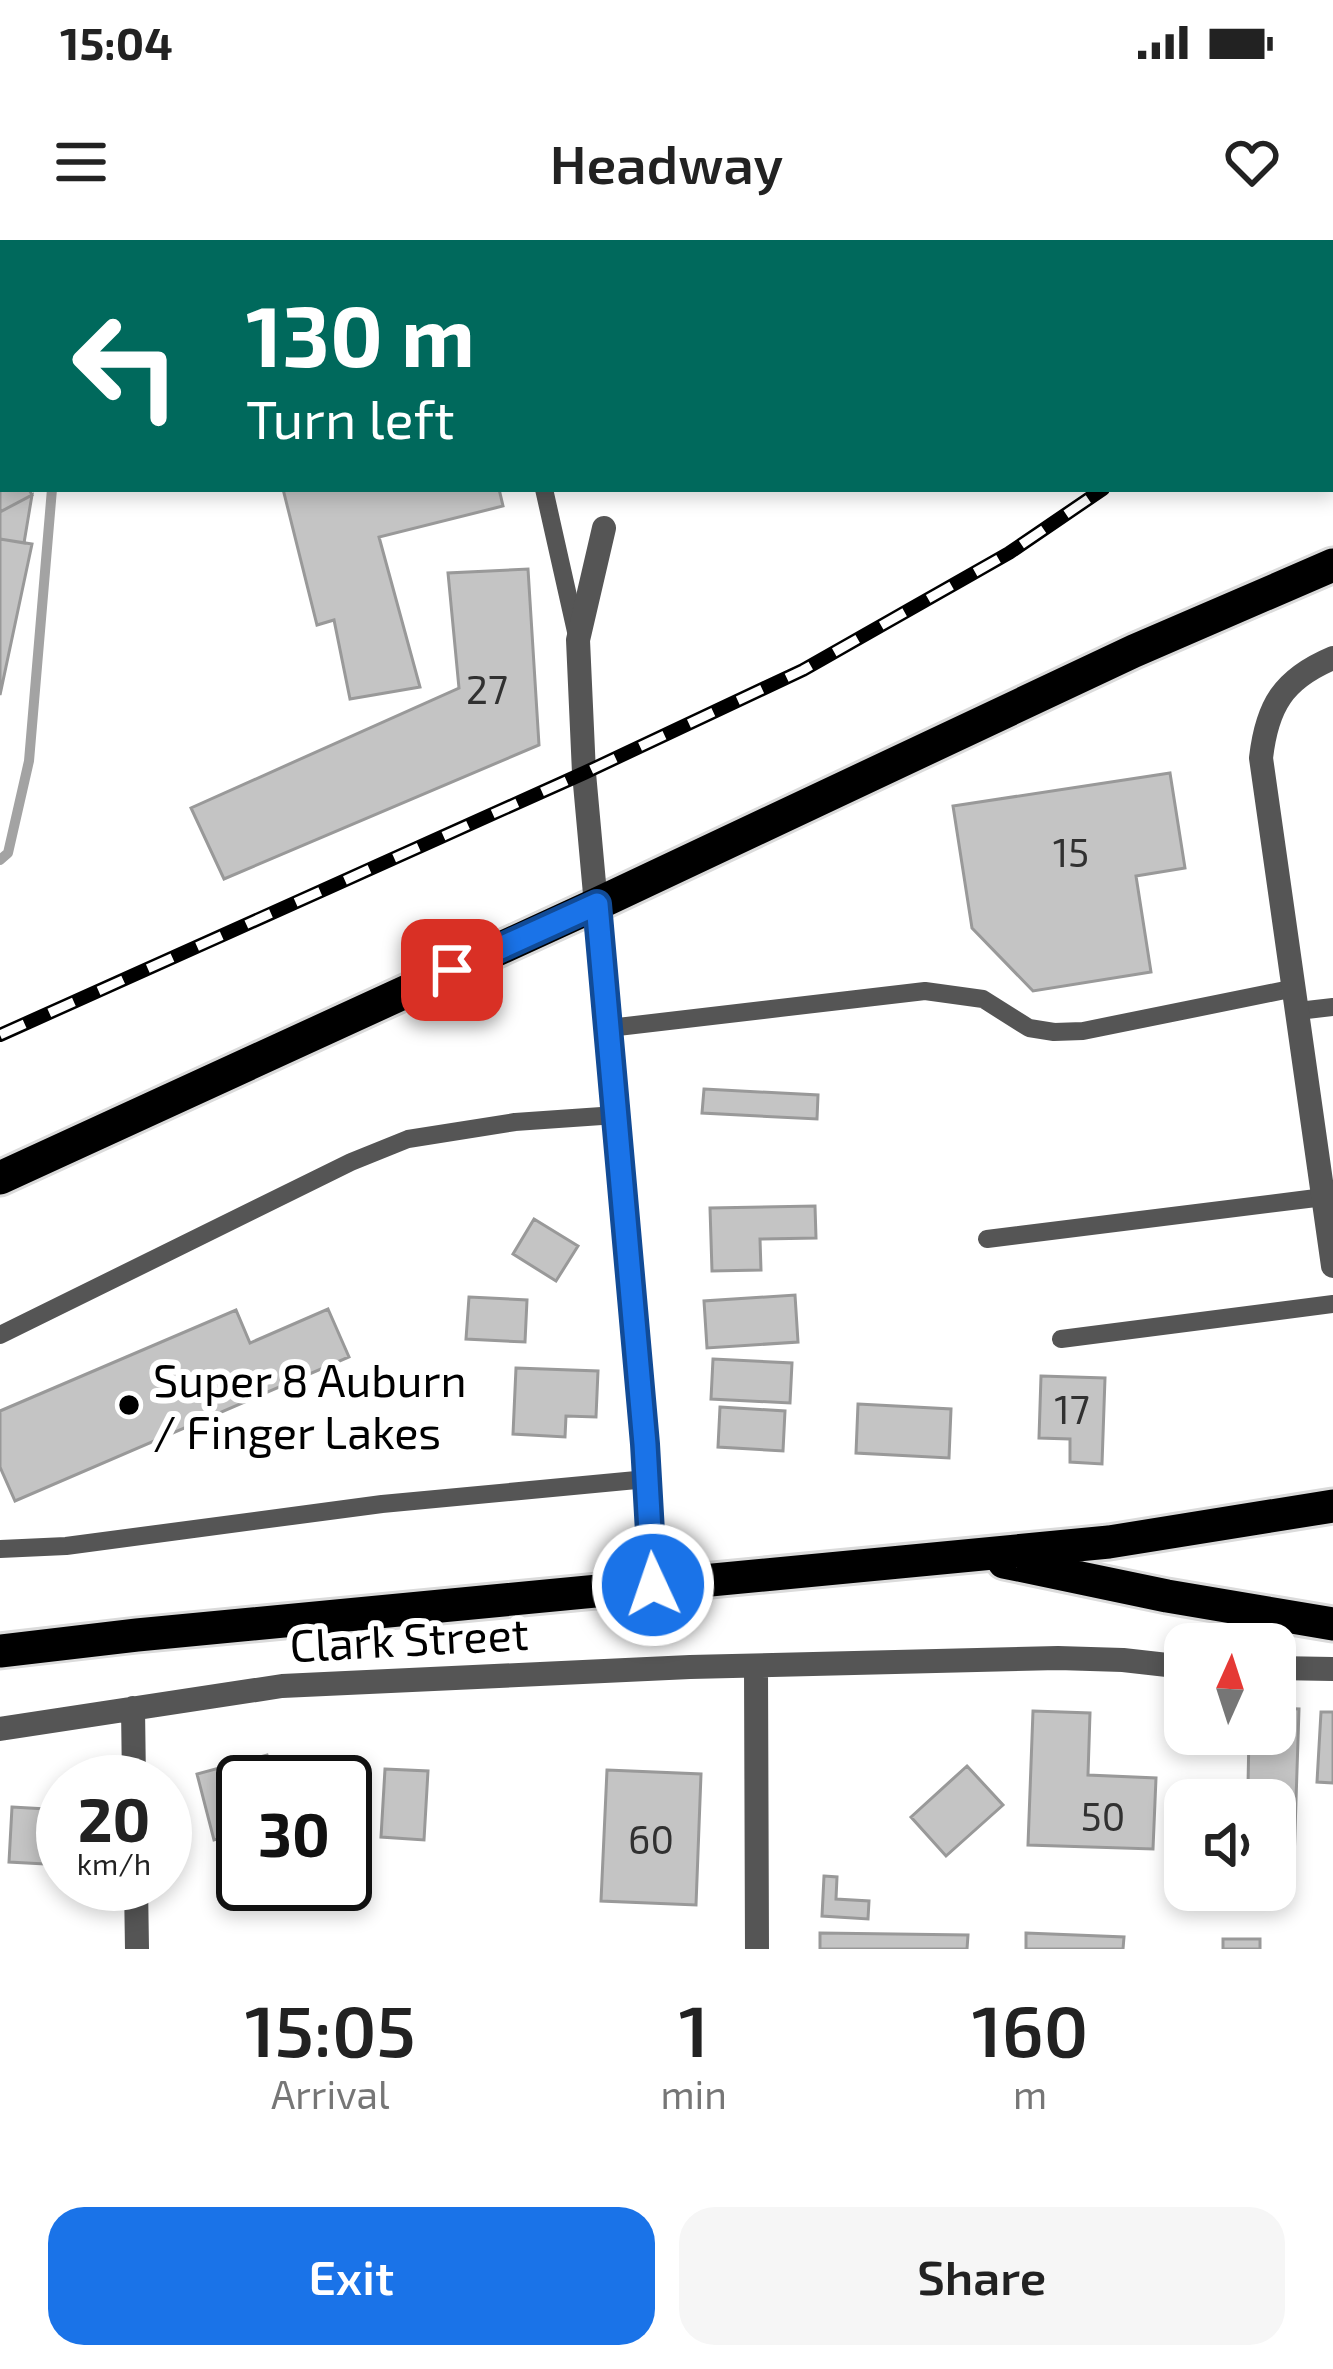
<!DOCTYPE html>
<style>
:root{--surface:#fff;--page:#f6f6f6;--text:#222;--muted:#767676;--accent:#1a73e8}
body{margin:0;font-family:"Exo 2",sans-serif;background:var(--page);color:var(--text);height:100vh;display:flex;flex-direction:column;font-size:45px;white-space:nowrap}
*{box-sizing:border-box;margin:0}
p{font-size:39px;color:var(--muted)}
.icon{flex:none;width:66px;height:66px;fill:none;stroke:currentColor;stroke-width:2;stroke-linecap:round;stroke-linejoin:round}
.map{position:relative;height:1709px;overflow:hidden}
.sheet{display:flex;flex-direction:column;background:var(--surface);flex:1}
.sheet>*{flex:none}
.guide{position:absolute;left:0px;top:0px;width:1335px;height:252px;box-shadow:0 6px 18px #0003;background:#00695c;color:#fff;overflow:hidden}
.needle{width:78px;rotate:3deg}
.buttons{position:absolute;left:1164px;top:1383px;display:grid;gap:24px}
.buttons a{display:grid;place-items:center;width:132px;height:132px;border-radius:24px;background:var(--surface);box-shadow:0 6px 18px #0003;font-size:60px}
.speed{position:absolute;left:36px;top:1515px;display:flex;gap:24px;font-size:60px;font-weight:700;text-align:center}
.speed>*{display:grid;place-content:center;width:156px;height:156px;border-radius:50%;background:var(--surface);box-shadow:0 6px 18px #0003;line-height:1}
.speed small{font-size:30px;font-weight:400}
.speed .limit{border:6px solid #111;border-radius:18px;background:#fff;color:#111}
.pin{position:absolute;display:grid;place-items:center;width:102px;height:102px;color:#fff;margin:-51px;border-radius:24px;box-shadow:0 6px 18px #0006}
.me{position:absolute;width:132px;margin:-66px;rotate:357deg;stroke-linejoin:round;filter:drop-shadow(0 0 9px #0008)}
.turn{display:flex;align-items:center;gap:42px;height:252px;padding:0 48px;font-size:54px}
.turn .icon{width:156px;height:156px;stroke-width:2.5}
.turn b{display:block;font-size:84px;line-height:102px}
.eta{display:flex;justify-content:space-evenly;align-items:center;height:204px;text-align:center}
.eta b{font-size:72px;font-weight:600;line-height:84px}
.primary-button{display:flex;gap:24px;margin-top:auto;padding:24px 48px}
.primary-button a{flex:1;height:138px;border-radius:36px;background:var(--accent);color:#fff;font-size:48px;font-weight:600;line-height:138px;text-align:center}
.primary-button a+a{background:var(--page);color:var(--text)}
.status{display:flex;justify-content:space-between;align-items:center;height:84px;padding:0 60px;background:var(--surface);direction:ltr}
.status svg{height:33px;fill:currentColor}
header{display:flex;justify-content:space-between;align-items:center;height:156px;padding:0 48px;background:var(--surface);font-size:54px;font-weight:600}
.map>svg:first-child{display:block}
.lines{fill:none;stroke-linecap:round;stroke-linejoin:round}
.stream{stroke:#a3a3a3;stroke-width:10}
.building{fill:#c4c4c4;stroke:#999;stroke-width:3}
.trunk-casing{stroke:#dbdbdb;stroke-width:39}
.service{stroke:#555;stroke-width:18}
.minor{stroke:#555;stroke-width:24}
.trunk{stroke:#000;stroke-width:33}
.rail-casing{stroke:#000;stroke-width:14}
.rail{stroke:#fff;stroke-width:9;stroke-dasharray:27;stroke-linecap:butt}
.route-casing{stroke:#114b97;stroke-width:30}
.route{stroke:#1a73e8;stroke-width:21}
.poi-dot{fill:#000;stroke:#fff;stroke-width:4.5}
.labels{text-anchor:middle;dominant-baseline:central;stroke-width:12;stroke-linejoin:round;paint-order:stroke}
.number-label{font-size:39px;fill:#313131}
.poi-label{font-size:45px;fill:#000;stroke:#fff;text-anchor:start}
.street-label{font-size:45px;fill:#000;stroke:#fff}
</style>
<div class="status"><b>15:04</b><svg viewBox="0 0 49 12"><path d="M0 12V9h3v3zM5 12V6h3v6zM10 12V3h3v9zM15 12V0h3v12zM26 1h20v11H26zM47 4h2v5h-2z"/></svg></div>
<header><svg class="icon" aria-label="menu" viewBox="0 0 24 24"><path d="M4 6h16M4 12h16M4 18h16"/></svg>Headway<svg class="icon" aria-label="heart" viewBox="0 0 24 24"><path d="M12 20l-8-8c-3-5 5-10 8-4 3-6 11-1 8 4z"/></svg></header>
<div class="map">
<svg width="1333" height="1709" viewBox="0 0 1333 1709">
<rect width="100%" height="100%" fill="#fff"/>
<g class="lines">
<path class="stream" d="M 58,3 L 58,0
M 0,620 L 8,613 L 29,521 L 52,249"/>
</g>
<path class="building" d="M 599,0 L 794,0 L 794,3 L 599,3 Z
M 0,196 L 3,202 L 3,249 L 29,249 L 32,255 L 0,272 Z
M 283,249 L 499,249 L 503,266 L 379,297 L 420,447 L 350,459 L 334,380 L 317,385 Z
M 32,255 L 24,303 L 0,299 L 0,272 Z
M 0,299 L 32,304 L 0,455 Z
M 528,329 L 539,505 L 224,639 L 191,568 L 459,448 L 448,333 Z
M 1170,533 L 1185,628 L 1136,636 L 1151,732 L 1033,751 L 972,688 L 953,566 Z
M 704,849 L 818,855 L 817,879 L 702,873 Z
M 815,966 L 816,998 L 760,999 L 761,1030 L 712,1031 L 710,968 Z
M 534,979 L 578,1006 L 556,1041 L 513,1014 Z
M 795,1055 L 798,1102 L 707,1108 L 704,1061 Z
M 469,1057 L 527,1060 L 525,1102 L 466,1099 Z
M 328,1069 L 349,1117 L 15,1261 L 0,1227 L 0,1171 L 236,1070 L 250,1103 Z
M 713,1119 L 792,1123 L 790,1163 L 711,1159 Z
M 516,1128 L 598,1131 L 596,1177 L 566,1176 L 565,1197 L 513,1194 Z
M 1041,1136 L 1105,1138 L 1102,1224 L 1070,1222 L 1070,1199 L 1039,1198 Z
M 858,1164 L 951,1169 L 949,1218 L 856,1213 Z
M 720,1167 L 785,1171 L 783,1211 L 718,1207 Z
M 1275,1468 L 1299,1469 L 1294,1622 L 1275,1622 L 1275,1560 L 1237,1560 L 1238,1546 L 1248,1546 L 1249,1494 L 1275,1494 Z
M 1033,1471 L 1090,1473 L 1088,1535 L 1156,1538 L 1153,1609 L 1028,1605 Z
M 1321,1472 L 1333,1472 L 1333,1543 L 1317,1542 Z
M 267,1515 L 275,1542 L 243,1542 L 243,1592 L 214,1600 L 197,1534 Z
M 967,1526 L 1003,1565 L 946,1616 L 911,1577 Z
M 385,1529 L 428,1531 L 424,1600 L 381,1597 Z
M 310,1530 L 364,1532 L 360,1602 L 345,1601 L 345,1542 L 309,1542 Z
M 607,1530 L 701,1534 L 696,1665 L 601,1661 Z
M 12,1567 L 63,1570 L 63,1625 L 9,1622 Z
M 824,1636 L 837,1637 L 836,1659 L 869,1661 L 868,1679 L 822,1676 Z
M 820,1693 L 968,1695 L 967,1709 L 820,1709 Z
M 1026,1693 L 1124,1697 L 1123,1709 L 1026,1709 Z
M 1223,1699 L 1260,1699 L 1260,1709 L 1223,1709 Z"/>
<g class="lines">
<defs>
<path id="trunk" d="M 0,938 L 597,664 L 1134,411 L 1333,325
M 1004,1322 L 1167,1356 L 1333,1384
M 0,1411 L 137,1395 L 1109,1302 L 1333,1266"/>
</defs>
<use href="#trunk" class="trunk-casing"/>
<path class="service" d="M 544,249 L 577,396
M 1298,771 L 1333,767
M 609,788 L 925,751 L 983,759 L 1029,788 L 1054,792 L 1083,791 L 1295,748
M 987,999 L 1324,957
M 0,1095 L 351,922 L 408,899 L 515,882 L 616,875
M 1061,1099 L 1333,1064
M 0,1309 L 66,1306 L 382,1264 L 647,1239"/>
<path class="minor" d="M 604,288 L 578,400 L 584,533 L 645,1204 L 653,1345
M 1333,418 C 1283,439 1267,466 1261,518 L 1333,1026
M 756,1426 L 757,1709
M 1275,1428 L 1333,1429
M 133,1468 L 134,1542
M 0,1489 L 282,1446 L 690,1427 L 1058,1418 L 1123,1420 L 1185,1427
M 136,1644 L 137,1709"/>
<use href="#trunk" class="trunk"/>
<defs>
<path id="rail" d="M 1332,80 L 1333,79
M 0,795 L 584,533 L 803,430 L 1009,313 L 1103,249"/>
</defs>
<use href="#rail" class="rail-casing"/>
<use href="#rail" class="rail"/>
</g>
<g class="lines">
<defs>
<path id="route" d="M 452,730 L 597,664 L 645,1204 L 653,1345"/>
</defs>
<use href="#route" class="route-casing"/>
<use href="#route" class="route"/>
</g>
<circle class="poi-dot" cx="129" cy="1165" r="12"/>
<g class="labels">
<g class="number-label">
<text x="487" y="448">27</text>
<text x="1071" y="611">15</text>
<text x="1072" y="1168">17</text>
<text x="1103" y="1575">50</text>
<text x="651" y="1598">60</text>
</g>
<g class="poi-label">
<text x="153" y="1139">Super 8 Auburn<tspan x="153" dy="52">/ Finger Lakes</tspan></text>
</g>
<g class="street-label">
<text transform="translate(409 1398) rotate(-3)">Clark Street</text>
</g>
</g>
</svg>
<div class="buttons">
<a><svg class="needle" viewBox="-14 -14 28 28"><path d="M0-13l5 13h-10z" fill="#e53935"/><path d="M0 13l5-13h-10z" fill="#767676"/></svg></a>
<a><svg class="icon" aria-label="sound" viewBox="0 0 24 24"><path d="M4 9h4l5-4v14l-5-4H4zM17 9q2 3 0 6"/></svg></a>
</div>
<div class="speed"><div>20<small>km/h</small></div><div class="limit">30</div></div>
<div class="pin" style="left:452px;top:730px;background:#d93025"><svg class="icon" aria-label="arrive" viewBox="0 0 24 24"><path d="M6 21V4h12l-3 4 3 4H6"/></svg></div>
<svg class="me" style="left:653px;top:1345px" viewBox="-20 -20 40 40"><circle r="17" fill="#1a73e8" stroke="#fff" stroke-width="3"/><path d="M0-11L8 9 0 5-8 9z" fill="#fff"/></svg>
<div class="guide">
<div class="turn"><svg class="icon" aria-label="left" viewBox="0 0 24 24"><path d="M17 20v-9H6M10 6l-5 5 5 5"/></svg><div><b>130 m</b>Turn left</div></div>
</div>
</div>
<section class="sheet">
<div class="eta">
<div><b>15:05</b><p>Arrival</p></div>
<div><b>1</b><p>min</p></div>
<div><b>160</b><p>m</p></div>
</div>
<div class="primary-button"><a>Exit</a><a>Share</a></div>
</section>
